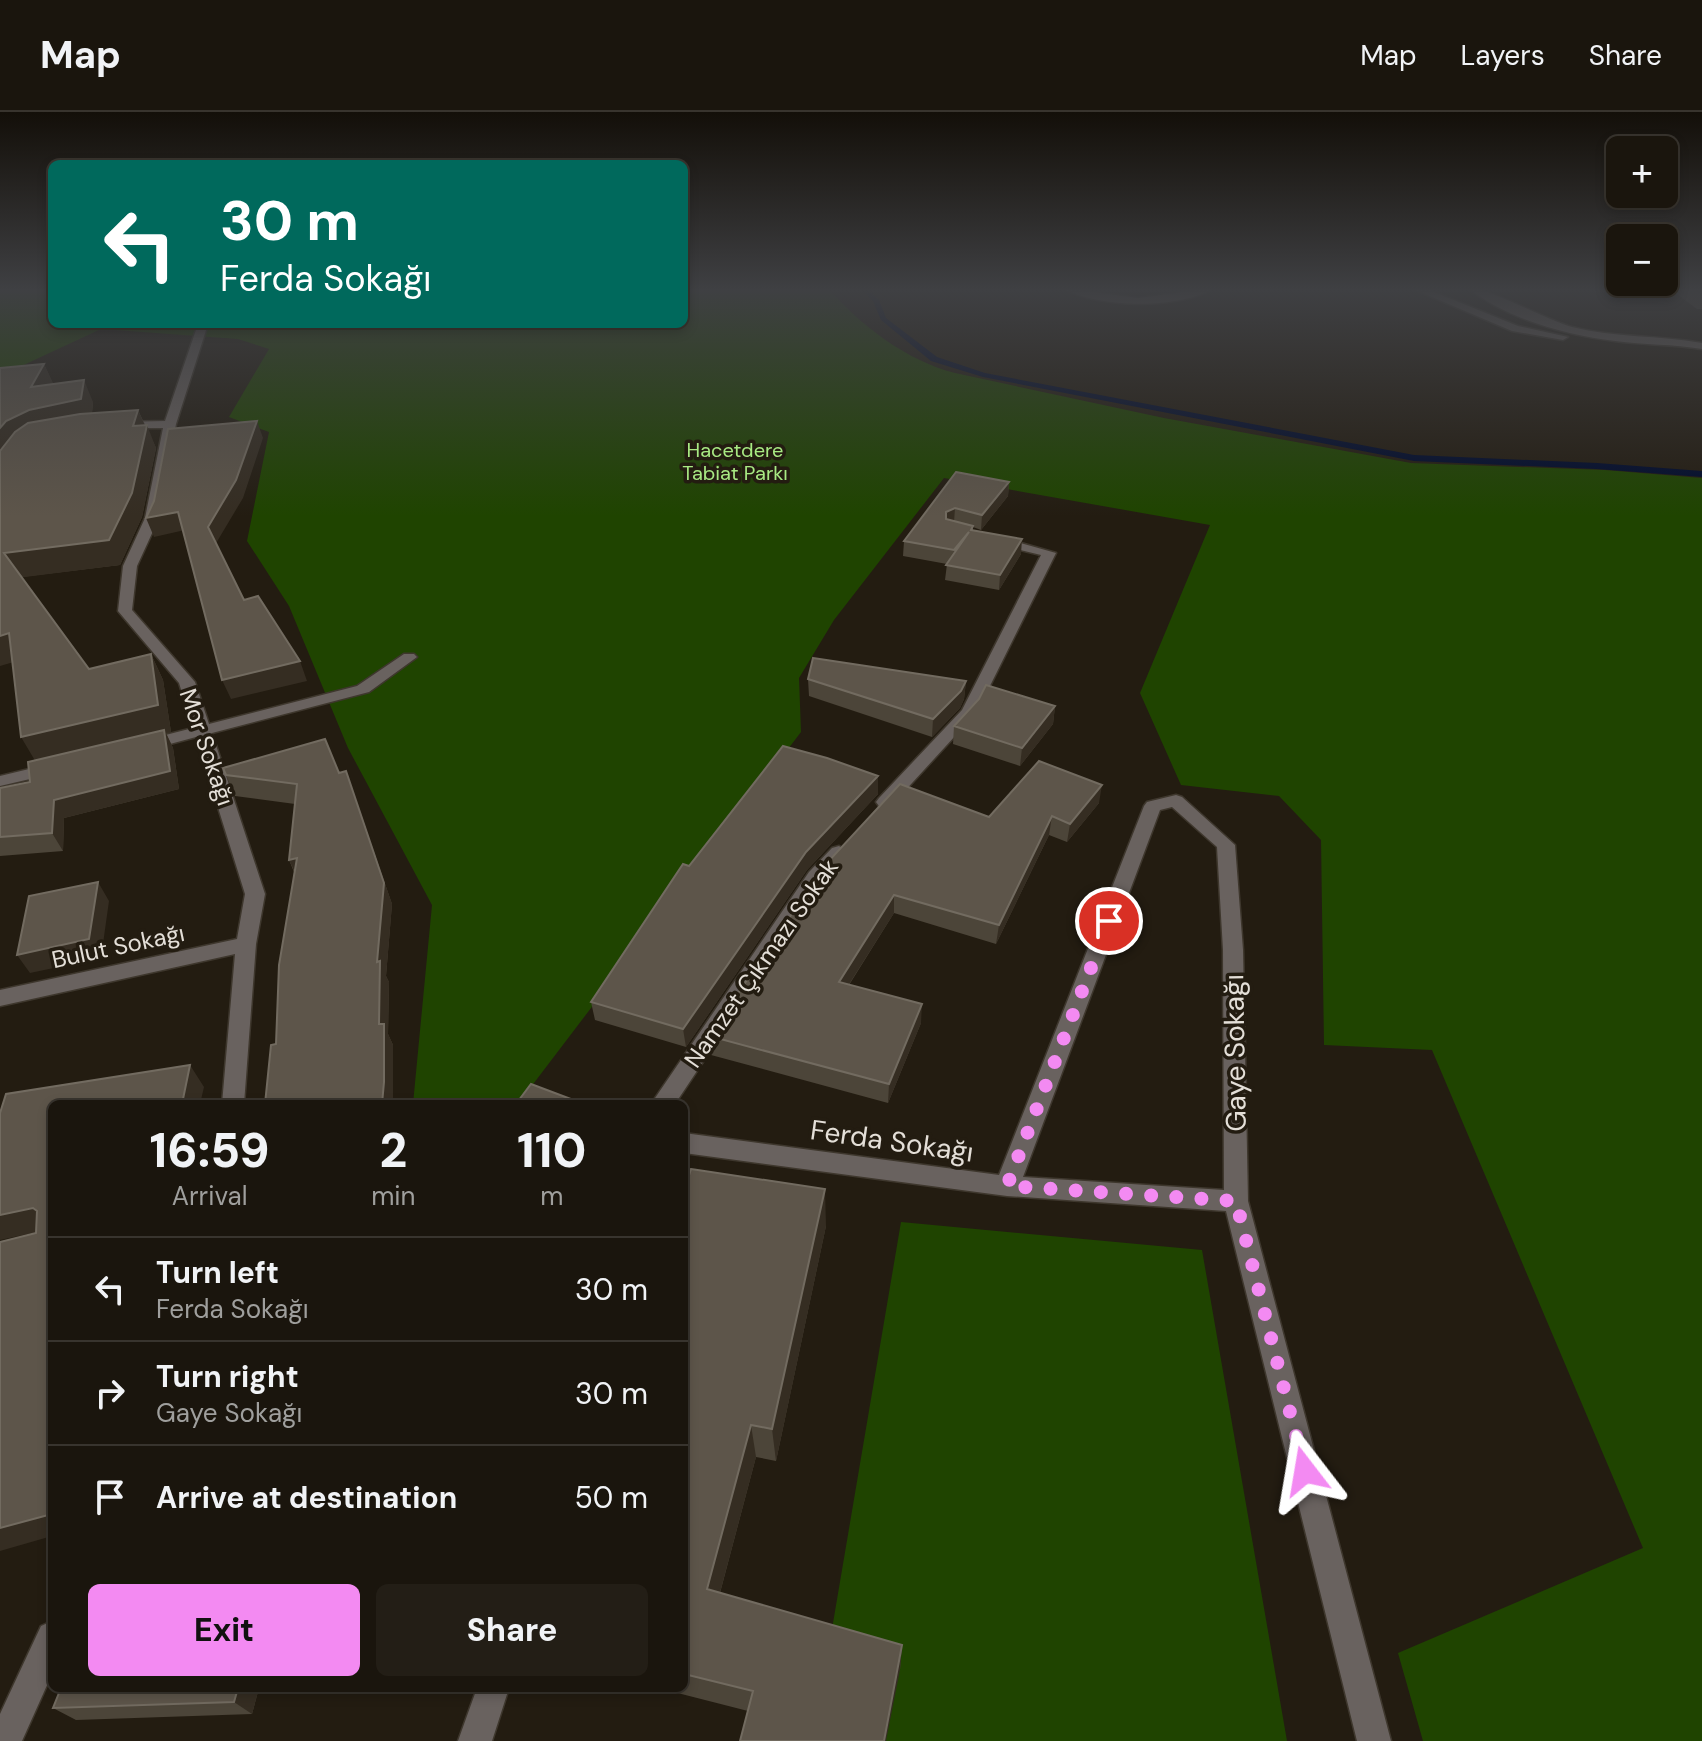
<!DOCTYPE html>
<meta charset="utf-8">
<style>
:root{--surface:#1a150d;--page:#231e16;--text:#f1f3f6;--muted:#9f9f9d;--line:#38342e;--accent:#f38af2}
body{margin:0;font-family:"DM Sans",sans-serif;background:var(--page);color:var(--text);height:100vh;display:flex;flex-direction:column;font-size:30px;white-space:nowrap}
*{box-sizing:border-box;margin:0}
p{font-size:26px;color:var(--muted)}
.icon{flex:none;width:44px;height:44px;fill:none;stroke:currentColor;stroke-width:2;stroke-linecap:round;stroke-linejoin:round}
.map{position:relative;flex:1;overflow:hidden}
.sheet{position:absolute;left:48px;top:988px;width:640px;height:592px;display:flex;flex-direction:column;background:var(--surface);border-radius:12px;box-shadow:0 4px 12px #0003,0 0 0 2px var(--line)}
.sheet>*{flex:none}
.hud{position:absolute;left:48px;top:48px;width:640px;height:168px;border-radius:12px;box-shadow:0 4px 12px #0003,0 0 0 2px var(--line);background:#00695c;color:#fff;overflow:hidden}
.controls{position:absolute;left:1606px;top:24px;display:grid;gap:16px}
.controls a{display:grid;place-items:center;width:72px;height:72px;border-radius:12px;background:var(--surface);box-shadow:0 4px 12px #0003,0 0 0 2px var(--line);font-size:40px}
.pin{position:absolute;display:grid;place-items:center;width:68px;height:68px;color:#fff;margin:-34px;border:4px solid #fff;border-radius:50%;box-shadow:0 2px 8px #0007}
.me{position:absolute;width:88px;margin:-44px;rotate:346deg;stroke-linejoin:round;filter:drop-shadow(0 0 6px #0008)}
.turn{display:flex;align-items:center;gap:28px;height:168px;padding:0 40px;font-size:36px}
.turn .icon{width:104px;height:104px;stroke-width:2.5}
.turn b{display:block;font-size:56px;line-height:68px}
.eta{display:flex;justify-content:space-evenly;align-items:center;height:136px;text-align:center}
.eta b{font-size:48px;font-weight:800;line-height:56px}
.action{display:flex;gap:16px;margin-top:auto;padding:16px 40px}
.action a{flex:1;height:92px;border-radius:12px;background:var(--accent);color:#111;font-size:32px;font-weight:800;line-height:92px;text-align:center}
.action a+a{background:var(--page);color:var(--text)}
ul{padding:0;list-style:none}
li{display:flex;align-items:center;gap:24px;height:104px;padding:0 40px;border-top:2px solid var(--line)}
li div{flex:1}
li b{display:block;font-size:30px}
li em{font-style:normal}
header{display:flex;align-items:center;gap:48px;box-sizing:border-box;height:112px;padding:0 40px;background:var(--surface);border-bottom:2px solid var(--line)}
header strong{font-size:38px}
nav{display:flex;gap:44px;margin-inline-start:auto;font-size:28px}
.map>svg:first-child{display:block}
.green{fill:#1f4400}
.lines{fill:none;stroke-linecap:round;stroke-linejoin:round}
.stream{fill:#000b2c;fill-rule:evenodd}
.minor-casing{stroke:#3e372d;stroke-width:3}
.minor{fill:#69625f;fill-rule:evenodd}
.wall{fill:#4c4539}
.shaded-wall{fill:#352d22}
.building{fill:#5d554a;stroke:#726b60;stroke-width:2}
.route{stroke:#f38af2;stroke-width:14;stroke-dasharray:0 25.2}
.labels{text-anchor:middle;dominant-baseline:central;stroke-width:7;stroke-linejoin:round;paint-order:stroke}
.far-park-label{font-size:20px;fill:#a8e983;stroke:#231c11}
.street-label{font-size:24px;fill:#e4dfd8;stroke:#231c11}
.near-street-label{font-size:28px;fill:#e4dfd8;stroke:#231c11}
</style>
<header>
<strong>Map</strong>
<nav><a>Map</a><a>Layers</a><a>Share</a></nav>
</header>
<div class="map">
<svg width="1702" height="1629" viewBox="0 0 1702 1629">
<rect width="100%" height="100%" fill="#231c11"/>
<path class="green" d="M 0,176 L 52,176 L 52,212 L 684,212 L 684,176 L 828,176 C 860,213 907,249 955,261 L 1164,306 L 1411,351 L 1605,358 L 1702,366 L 1702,1629 L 1423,1629 L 1398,1541 L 1643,1436 L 1432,938 L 1324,933 L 1321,728 L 1279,684 L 1181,673 L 1140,581 L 1210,413 L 944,366 L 834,508 L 799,566 L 801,620 L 518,992 L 413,992 L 432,793 L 348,636 L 289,494 L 247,429 L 269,320 L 229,305 L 269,237 L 238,227 L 101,217 L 0,264 Z
M 901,1110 L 1202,1138 L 1287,1629 L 813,1629 Z"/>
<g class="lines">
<path class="stream" d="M 860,176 L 867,176 L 879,188 L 886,206 L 937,245 L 985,261 L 1414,343 L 1597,351 L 1702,359 L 1702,365 L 1597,357 L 1414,349 L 983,265 L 931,249 L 881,208 L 873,189 Z"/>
<defs>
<path id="minor" d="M 1062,176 L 1138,186 L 1214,176 C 1179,198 1098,196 1062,176 Z
M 1411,176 L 1424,176 L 1518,214 L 1568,225 L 1563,228 L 1512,219 Z
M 1468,176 C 1490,176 1544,207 1572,215 C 1615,226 1659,223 1702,231 L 1702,237 C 1673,232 1644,233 1615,229 C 1566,223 1507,207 1468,176 Z
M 198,212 L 208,212 L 176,312 L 159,406 L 137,454 L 132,498 L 195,570 L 209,612 L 357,574 L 404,542 L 414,542 L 417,545 L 369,580 L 212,621 L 265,782 L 256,832 L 244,992 L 222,992 L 235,842 L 0,894 L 0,878 L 237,827 L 245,782 L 196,625 L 144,639 L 136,634 L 138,630 L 193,616 L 179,571 L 118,499 L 123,454 L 145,406 L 163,316 L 118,316 L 112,313 L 118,310 L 165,309 Z
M 996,424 L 1056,441 L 977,600 L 891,694 L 879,694 L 876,690 L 879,686 L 962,598 L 1041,443 L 991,431 L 989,428 Z
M 54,651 L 63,656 L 60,660 L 0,674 L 0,664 Z
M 1176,683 L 1182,685 L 1235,733 L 1243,838 L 1248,1089 L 1391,1629 L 1357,1629 L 1226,1099 L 1007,1084 L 684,1041 L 684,1021 L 999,1063 L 1144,694 L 1147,690 ZM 1172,695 L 1217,735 L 1223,838 L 1224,1078 L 1023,1065 L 1160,698 Z
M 839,734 L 848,740 L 846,744 L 823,770 L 675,992 L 651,992 L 809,760 L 832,736 Z
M 52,1509 L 52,1562 L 22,1629 L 0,1629 L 0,1602 L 41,1514 Z
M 477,1576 L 509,1576 L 492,1629 L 458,1629 Z"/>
</defs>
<use href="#minor" class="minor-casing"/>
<use href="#minor" class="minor"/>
</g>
<path class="wall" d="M 1669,176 L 1702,176 L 1702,197 L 1697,197 Z
M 44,252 L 53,272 L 93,290 L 92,301 L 138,298 L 156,336 L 142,405 L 120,453 L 21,465 L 89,557 L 151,542 L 163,568 L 171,620 L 166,621 L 173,636 L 179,677 L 64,706 L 63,739 L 0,744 L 0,676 L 30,670 L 35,648 L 12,550 L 0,553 L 0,256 Z
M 956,360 L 1009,370 L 1008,384 L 981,418 L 973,415 L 973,418 L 1021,442 L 999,478 L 945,468 L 947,452 L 903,444 L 904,429 Z
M 808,567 L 966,569 L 964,587 L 960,596 L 932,625 L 809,584 Z
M 1055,594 L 1053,612 L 1020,654 L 953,632 L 954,614 Z
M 346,659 L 392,792 L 386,864 L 389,870 L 388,922 L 393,933 L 276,932 L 294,760 L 289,748 L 295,692 L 235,684 L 226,663 L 339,661 Z
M 878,664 L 878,682 L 807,758 L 686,935 L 595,908 L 591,890 Z
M 1099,691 L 1067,730 L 1049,723 L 996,832 L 894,801 L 849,873 L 921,911 L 888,991 L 711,943 L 709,924 L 989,705 Z
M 684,1079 L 826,1114 L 776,1349 L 756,1345 L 720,1481 L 902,1533 L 900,1558 L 748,1599 L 658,1576 L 684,1576 Z
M 259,1576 L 252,1602 L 76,1608 L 53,1596 Z"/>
<path class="shaded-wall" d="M 44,252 L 54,273 L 84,268 L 93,290 L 91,310 L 0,363 L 0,316 L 31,275 Z
M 138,298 L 146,316 L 147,313 L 156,336 L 142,405 L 120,453 L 17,466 L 4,441 L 133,314 Z
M 257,309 L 263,326 L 243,386 L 215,433 L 208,415 Z
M 1009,370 L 1008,384 L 981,418 L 982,403 Z
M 955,396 L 954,410 L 945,414 L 946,400 Z
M 178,400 L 185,418 L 154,425 L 146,406 Z
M 1022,427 L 1021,442 L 999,478 L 1000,463 Z
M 9,521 L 24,547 L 0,554 L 0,524 Z
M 151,542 L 163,568 L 171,620 L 166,621 L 173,636 L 179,677 L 64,706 L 63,739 L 52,721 L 37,652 L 21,625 Z
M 300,549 L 307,569 L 231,587 L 222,568 Z
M 966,569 L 964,587 L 960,596 L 932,625 L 933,607 Z
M 1055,594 L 1053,612 L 1020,654 L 1022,636 Z
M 346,659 L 392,792 L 386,864 L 389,870 L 388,922 L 393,933 L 393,992 L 382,992 L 379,912 Z
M 878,664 L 878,682 L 807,758 L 686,935 L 683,917 L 806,740 Z
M 1102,673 L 1099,691 L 1067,730 L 1070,712 Z
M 1052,704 L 1049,723 L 996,832 L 999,813 Z
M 297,746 L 299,769 L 289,748 Z
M 98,770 L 109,789 L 101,846 L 30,861 L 17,843 Z
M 894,783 L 894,801 L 839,888 L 839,870 Z
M 922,892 L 921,911 L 888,991 L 889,972 Z
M 190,953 L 204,975 L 200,992 L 182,992 Z
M 825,1077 L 826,1114 L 776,1349 L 772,1317 Z
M 33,1096 L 51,1117 L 0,1128 L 0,1103 Z
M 751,1313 L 756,1345 L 714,1503 L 707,1477 Z
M 52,1402 L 52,1424 L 0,1439 L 0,1416 Z
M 902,1533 L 900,1558 L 886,1629 L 884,1629 Z
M 238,1576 L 259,1576 L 252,1602 L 234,1590 Z"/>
<path class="building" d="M 44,252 L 31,275 L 84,268 L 81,287 L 29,298 L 6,309 L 0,316 L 0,256 Z
M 138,298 L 133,314 L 147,313 L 132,381 L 109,428 L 4,441 L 89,557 L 151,542 L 158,593 L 21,625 L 9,521 L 0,524 L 0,339 L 15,320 L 28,311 L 80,302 Z
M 257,309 L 236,368 L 208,415 L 244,488 L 258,484 L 300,549 L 222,568 L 178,400 L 146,406 L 154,389 L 168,317 Z
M 956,360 L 1009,370 L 982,403 L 955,396 L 946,400 L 946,407 L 973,414 L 971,418 L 1022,427 L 1000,463 L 946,453 L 969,420 L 954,438 L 904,429 Z
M 813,546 L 966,569 L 961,579 L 933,607 L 808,567 Z
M 986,573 L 1055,594 L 1022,636 L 954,614 L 979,587 Z
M 164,618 L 170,659 L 54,688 L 52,721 L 0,725 L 0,676 L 30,670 L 28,650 Z
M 325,627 L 339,661 L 346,659 L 384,771 L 377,850 L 380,849 L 379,912 L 384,912 L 384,970 L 382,992 L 265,992 L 271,933 L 276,932 L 279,853 L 297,746 L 289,748 L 297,672 L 226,663 L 223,656 Z
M 783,634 L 827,646 L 878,664 L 806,740 L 683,917 L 591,890 L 683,752 L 689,754 Z
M 1039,649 L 1102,673 L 1070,712 L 1052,704 L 999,813 L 894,783 L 839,870 L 922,892 L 889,972 L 709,924 L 825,753 L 900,672 L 989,705 Z
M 98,770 L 89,827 L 17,843 L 29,784 Z
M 190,953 L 182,992 L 52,992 L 52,1402 L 0,1416 L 0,1130 L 36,1121 L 37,1099 L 33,1096 L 0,1103 L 0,1001 L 6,982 Z
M 531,972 L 584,992 L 516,992 Z
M 691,1057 L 825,1077 L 772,1317 L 751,1313 L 707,1477 L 902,1533 L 884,1629 L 740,1629 L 753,1579 L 684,1562 L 684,1079 Z
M 61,1576 L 238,1576 L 234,1590 L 53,1596 Z"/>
<linearGradient id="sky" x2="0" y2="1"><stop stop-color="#130f09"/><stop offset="0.44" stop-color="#3f4043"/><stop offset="1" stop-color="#3f4043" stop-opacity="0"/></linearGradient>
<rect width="1702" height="404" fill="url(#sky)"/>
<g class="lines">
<path class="route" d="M 1109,809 L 1007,1074 L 1236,1089 L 1305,1359"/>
</g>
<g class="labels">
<g class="far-park-label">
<text x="735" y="338">Hacetdere<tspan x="735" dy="23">Tabiat Parkı</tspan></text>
</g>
<g class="street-label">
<text transform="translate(207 635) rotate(71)">Mor Sokağı</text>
<text transform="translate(118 834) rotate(-12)">Bulut Sokağı</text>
<text transform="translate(761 851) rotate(-55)">Namzet Çıkmazı Sokak</text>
</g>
<g class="near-street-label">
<text transform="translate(1235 941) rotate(-91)">Gaye Sokağı</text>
<text transform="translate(892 1029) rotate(8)">Ferda Sokağı</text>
</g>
</g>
</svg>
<div class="controls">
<a>+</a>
<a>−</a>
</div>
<div class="pin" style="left:1109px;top:809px;background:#d93025"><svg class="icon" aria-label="arrive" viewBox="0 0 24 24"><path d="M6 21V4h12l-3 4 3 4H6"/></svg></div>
<svg class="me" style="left:1305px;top:1359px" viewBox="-20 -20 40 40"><path d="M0-17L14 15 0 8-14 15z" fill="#f38af2" stroke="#fff" stroke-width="4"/></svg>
<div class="hud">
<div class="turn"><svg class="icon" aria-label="left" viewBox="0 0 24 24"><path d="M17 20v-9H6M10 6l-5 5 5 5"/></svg><div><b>30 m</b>Ferda Sokağı</div></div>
</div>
<section class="sheet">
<div class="eta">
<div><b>16:59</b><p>Arrival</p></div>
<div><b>2</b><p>min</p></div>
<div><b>110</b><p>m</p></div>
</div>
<ul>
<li><svg class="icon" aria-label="left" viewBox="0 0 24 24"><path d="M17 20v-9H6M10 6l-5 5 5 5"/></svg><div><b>Turn left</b><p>Ferda Sokağı</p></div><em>30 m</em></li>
<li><svg class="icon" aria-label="right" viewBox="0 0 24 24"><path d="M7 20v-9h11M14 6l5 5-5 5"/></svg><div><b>Turn right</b><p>Gaye Sokağı</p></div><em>30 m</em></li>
<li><svg class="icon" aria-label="arrive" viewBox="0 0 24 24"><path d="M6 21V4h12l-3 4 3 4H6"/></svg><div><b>Arrive at destination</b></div><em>50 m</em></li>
</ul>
<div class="action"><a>Exit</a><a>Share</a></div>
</section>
</div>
